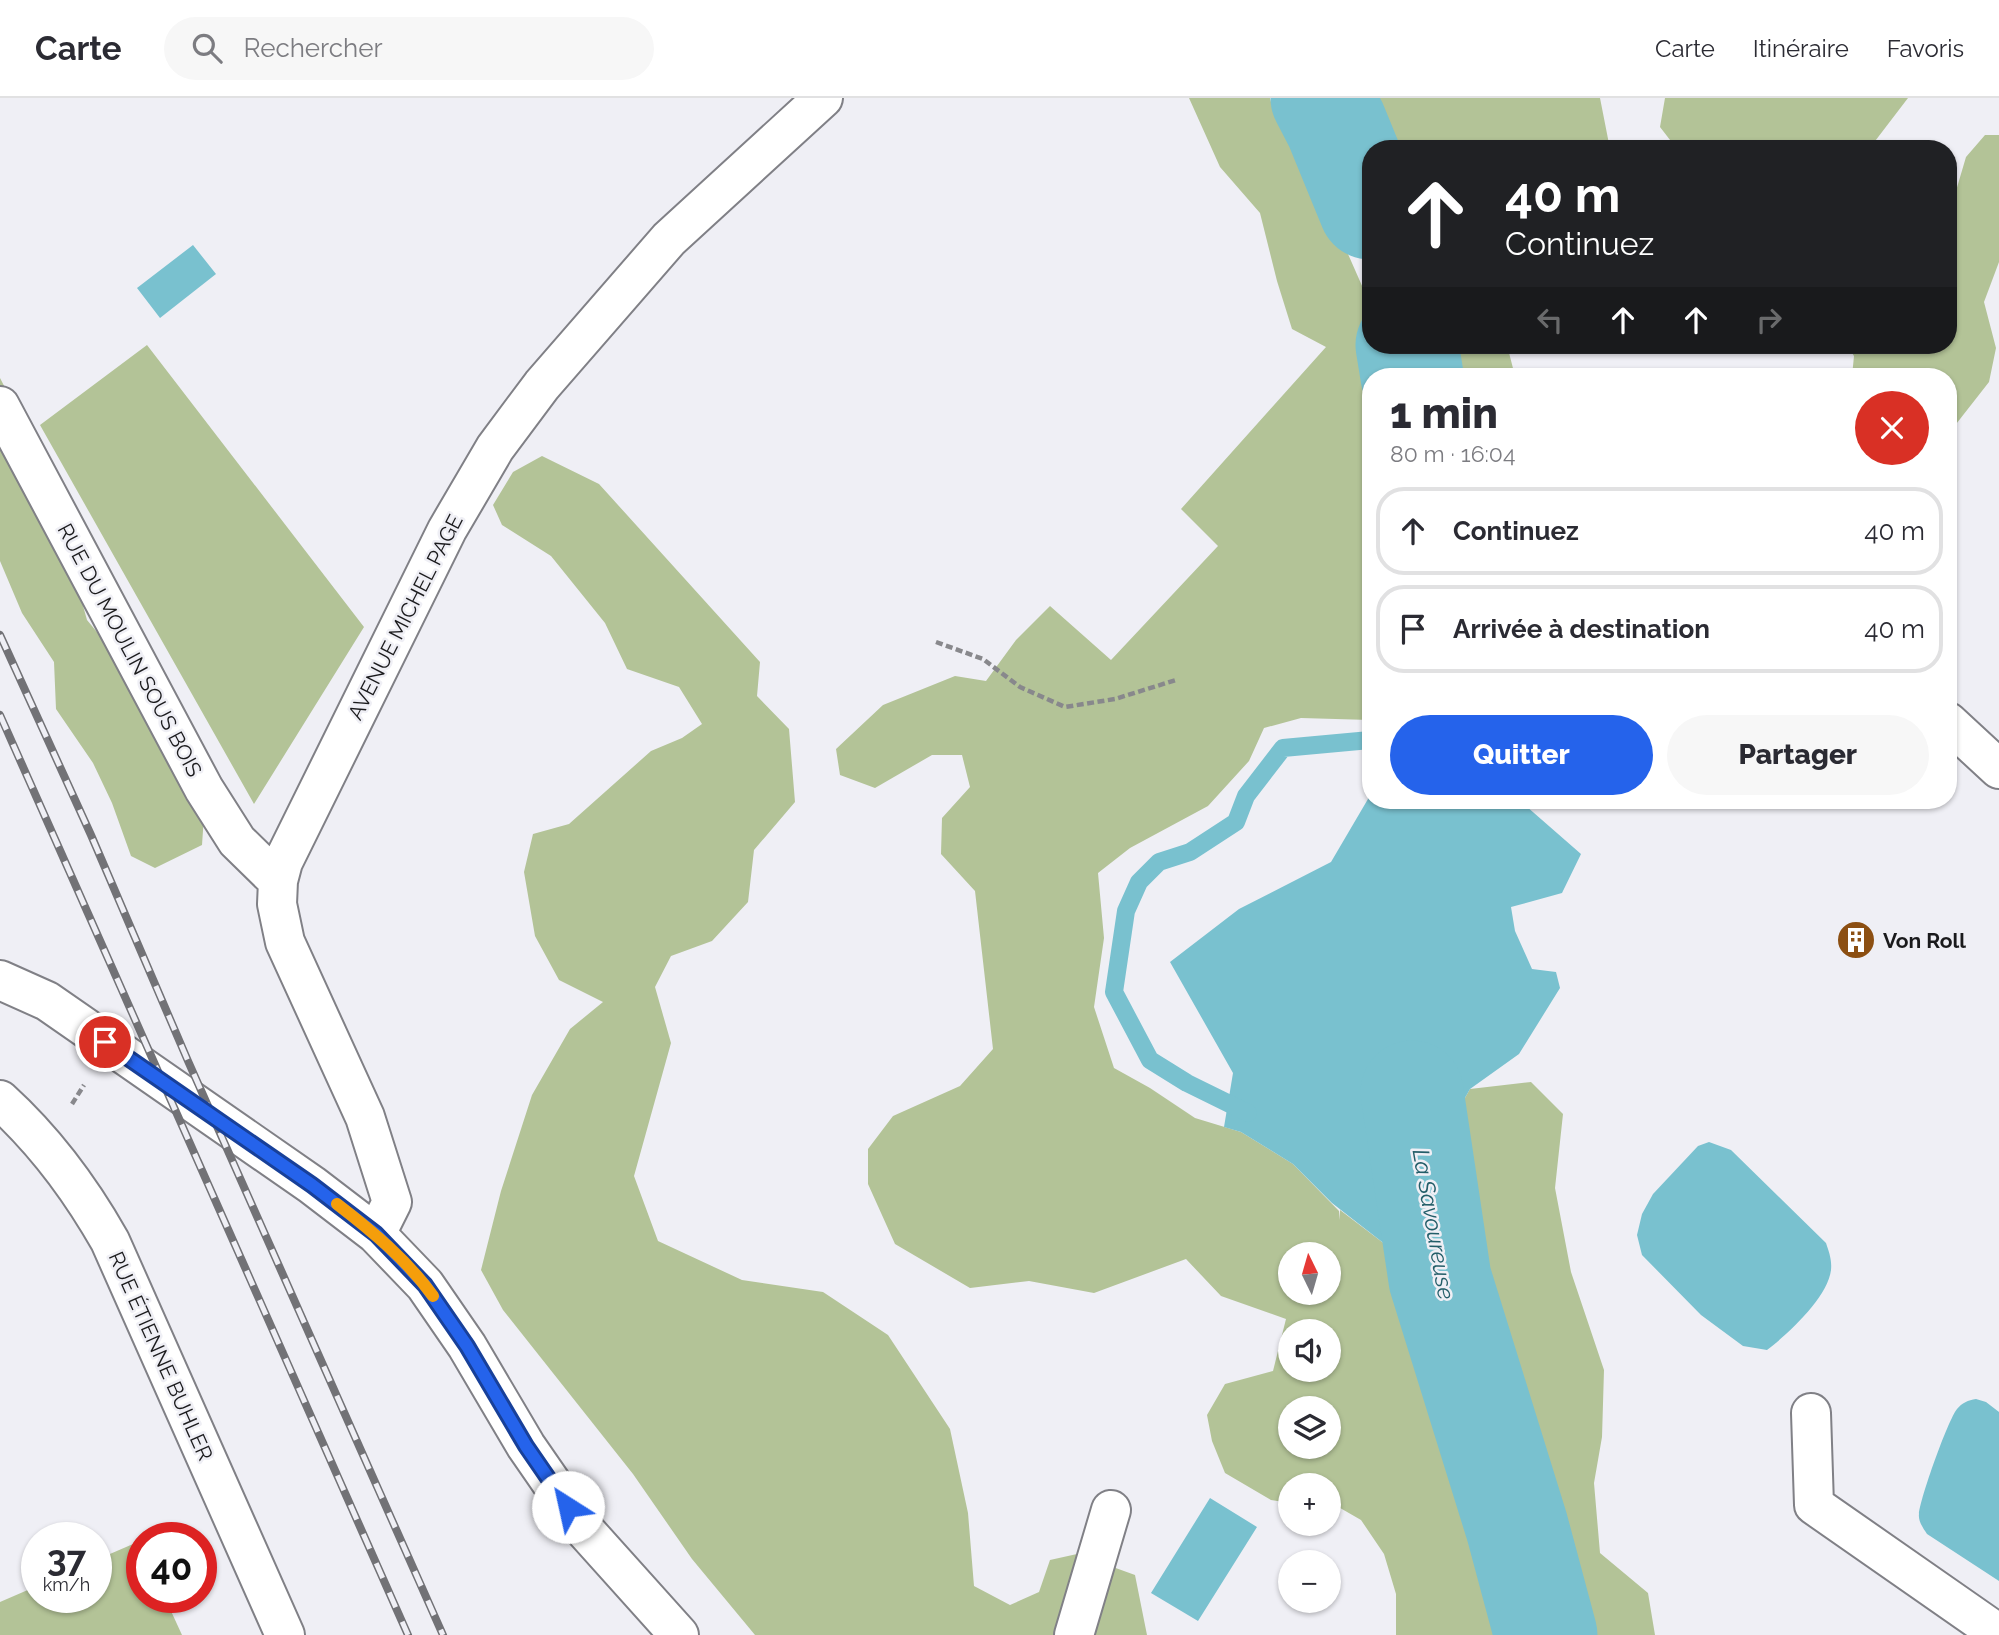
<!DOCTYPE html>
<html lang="fr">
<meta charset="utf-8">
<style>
:root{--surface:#fff;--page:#f7f7f7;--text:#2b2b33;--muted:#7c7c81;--line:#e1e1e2;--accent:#2563eb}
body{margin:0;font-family:Raleway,sans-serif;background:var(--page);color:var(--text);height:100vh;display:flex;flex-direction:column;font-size:26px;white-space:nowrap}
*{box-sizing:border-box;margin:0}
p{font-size:23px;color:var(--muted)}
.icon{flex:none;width:38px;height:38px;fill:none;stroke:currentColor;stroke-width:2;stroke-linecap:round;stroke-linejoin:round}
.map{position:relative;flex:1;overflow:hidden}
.side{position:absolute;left:1362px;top:270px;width:595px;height:441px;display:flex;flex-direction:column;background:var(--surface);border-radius:28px;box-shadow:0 2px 5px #0004}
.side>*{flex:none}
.hud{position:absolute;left:1362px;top:42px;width:595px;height:214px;border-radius:28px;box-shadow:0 2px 5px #0004;background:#202124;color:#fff;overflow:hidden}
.needle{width:46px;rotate:355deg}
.tools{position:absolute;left:1278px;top:1144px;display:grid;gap:14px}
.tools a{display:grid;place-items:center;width:63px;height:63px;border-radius:50%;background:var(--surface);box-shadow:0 2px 5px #0004;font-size:35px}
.speed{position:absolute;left:21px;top:1424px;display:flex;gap:14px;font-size:35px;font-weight:700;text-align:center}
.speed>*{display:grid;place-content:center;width:91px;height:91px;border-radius:50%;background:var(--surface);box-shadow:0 2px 5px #0004;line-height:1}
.speed small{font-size:18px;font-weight:400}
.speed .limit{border:10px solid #d22;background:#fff;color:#111}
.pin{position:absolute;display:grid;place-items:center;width:60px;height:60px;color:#fff;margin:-30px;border:4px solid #fff;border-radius:50%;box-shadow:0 2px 7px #0007}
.me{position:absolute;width:77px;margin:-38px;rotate:325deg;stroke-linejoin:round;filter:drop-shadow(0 0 5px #0008)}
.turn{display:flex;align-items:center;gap:24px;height:147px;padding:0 28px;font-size:32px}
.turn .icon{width:91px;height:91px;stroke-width:2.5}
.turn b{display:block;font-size:49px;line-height:60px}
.lanes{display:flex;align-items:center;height:66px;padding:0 28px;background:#0003;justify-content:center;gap:35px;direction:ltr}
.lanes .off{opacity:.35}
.round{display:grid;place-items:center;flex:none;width:74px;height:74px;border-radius:37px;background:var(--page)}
.overview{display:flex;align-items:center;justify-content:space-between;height:119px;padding:0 28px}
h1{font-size:42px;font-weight:800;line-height:52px}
.button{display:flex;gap:14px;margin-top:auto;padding:14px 28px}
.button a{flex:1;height:80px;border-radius:42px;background:var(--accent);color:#fff;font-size:28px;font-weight:800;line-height:80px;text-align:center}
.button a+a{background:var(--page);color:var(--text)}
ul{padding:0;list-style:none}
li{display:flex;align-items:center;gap:21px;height:88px;margin:0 14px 10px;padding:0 14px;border:4px solid var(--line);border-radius:28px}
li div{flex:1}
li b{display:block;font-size:26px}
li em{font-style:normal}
header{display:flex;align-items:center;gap:42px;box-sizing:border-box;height:98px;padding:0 35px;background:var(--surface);border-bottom:2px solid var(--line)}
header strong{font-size:33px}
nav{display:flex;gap:38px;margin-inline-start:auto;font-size:24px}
.search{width:490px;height:63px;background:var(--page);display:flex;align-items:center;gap:18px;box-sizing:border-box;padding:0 24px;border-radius:38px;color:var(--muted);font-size:26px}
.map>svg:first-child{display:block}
.green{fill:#b3c397;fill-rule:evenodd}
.water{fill:#79c1cf}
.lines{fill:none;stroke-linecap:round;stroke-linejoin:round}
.stream{stroke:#79c1cf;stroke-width:18}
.river{stroke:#79c1cf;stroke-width:103}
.minor-casing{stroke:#808086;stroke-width:42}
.path{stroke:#88888c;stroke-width:4.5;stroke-dasharray:7 3.5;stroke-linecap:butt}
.minor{stroke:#fff;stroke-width:38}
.rail-casing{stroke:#727276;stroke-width:8}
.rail{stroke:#efeff5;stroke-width:5;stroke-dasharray:16;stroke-linecap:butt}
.route-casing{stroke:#184099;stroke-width:18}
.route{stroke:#2563eb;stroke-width:12}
.slow{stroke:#f59e0b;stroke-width:12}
.labels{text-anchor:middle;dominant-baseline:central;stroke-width:5;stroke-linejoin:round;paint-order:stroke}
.street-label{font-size:21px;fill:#1a1a1c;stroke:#efeff5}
.poi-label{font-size:21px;font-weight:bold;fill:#1a1a1c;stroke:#efeff5;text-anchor:start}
.water-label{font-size:23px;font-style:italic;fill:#235e69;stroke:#efeff5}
</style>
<header>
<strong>Carte</strong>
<div class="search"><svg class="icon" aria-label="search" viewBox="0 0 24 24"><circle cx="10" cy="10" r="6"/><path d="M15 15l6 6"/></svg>Rechercher</div>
<nav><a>Carte</a><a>Itinéraire</a><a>Favoris</a></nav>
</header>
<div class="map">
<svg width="1999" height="1537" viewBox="0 0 1999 1537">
<rect width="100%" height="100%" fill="#efeff5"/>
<path class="green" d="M 1189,0 L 1270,0 L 1273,12 L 1348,156 L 1370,206 L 1370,247 L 1389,247 L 1390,249 L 1386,278 L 1370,278 L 1370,622 L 1301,620 L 1264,630 L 1249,663 L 1208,708 L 1130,750 L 1098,775 L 1104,840 L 1094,909 L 1114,970 L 1150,990 L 1195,1020 L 1241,1034 L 1293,1066 L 1339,1113 L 1340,1122 L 1340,1112 L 1386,1147 L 1448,1071 L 1449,1028 L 1470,991 L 1531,984 L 1563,1016 L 1555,1090 L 1571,1174 L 1604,1272 L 1602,1339 L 1594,1385 L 1600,1455 L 1648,1495 L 1655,1537 L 1396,1537 L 1396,1496 L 1384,1456 L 1361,1422 L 1328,1403 L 1328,1388 L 1290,1388 L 1290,1405 L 1271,1402 L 1225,1375 L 1212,1343 L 1207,1317 L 1225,1286 L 1273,1273 L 1286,1221 L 1221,1198 L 1186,1161 L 1094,1195 L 1029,1183 L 970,1190 L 895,1146 L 868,1086 L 868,1051 L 893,1018 L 960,988 L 993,951 L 975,793 L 941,756 L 942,720 L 970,689 L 962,657 L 932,657 L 875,690 L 840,677 L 836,651 L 883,607 L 955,578 L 986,583 L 1016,542 L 1050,508 L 1111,562 L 1218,448 L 1181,411 L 1326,249 L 1292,231 L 1277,183 L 1260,115 L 1220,69 ZM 1290,1157 L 1328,1157 L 1328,1195 L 1290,1195 ZM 1290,1234 L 1328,1234 L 1328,1272 L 1290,1272 ZM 1290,1311 L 1328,1311 L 1328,1349 L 1290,1349 Z
M 1313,0 L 1600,0 L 1610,51 L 1370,51 L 1370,126 L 1340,90 L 1313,11 Z
M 1665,0 L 1908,0 L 1869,51 L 1677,51 L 1660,29 Z
M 1985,37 L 1999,37 L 1999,164 L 1984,204 L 1996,250 L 1989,284 L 1953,330 L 1948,333 L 1948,278 L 1852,278 L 1854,258 L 1847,247 L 1948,247 L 1948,120 L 1966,59 Z
M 147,247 L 364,529 L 254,706 L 40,327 Z
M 1427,247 L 1507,247 L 1515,278 L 1420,278 L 1428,257 Z
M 0,280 L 42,361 L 87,522 L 125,568 L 204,718 L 202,747 L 155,770 L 131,758 L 112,705 L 93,665 L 56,611 L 54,564 L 22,515 L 0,463 Z
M 542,358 L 599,386 L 760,564 L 757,598 L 789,631 L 795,704 L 754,752 L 748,804 L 712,843 L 671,858 L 655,889 L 671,945 L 634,1078 L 658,1143 L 742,1182 L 823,1194 L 888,1237 L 950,1331 L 968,1415 L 974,1488 L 1010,1507 L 1039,1494 L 1050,1462 L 1077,1456 L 1135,1477 L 1147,1537 L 755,1537 L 692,1461 L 633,1376 L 503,1212 L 481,1172 L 501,1093 L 532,997 L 570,931 L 603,904 L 559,882 L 535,838 L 524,774 L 533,736 L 569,726 L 651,653 L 682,640 L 702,626 L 679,589 L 627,571 L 605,525 L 551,458 L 502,427 L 493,407 L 513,374 Z
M 140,1443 L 142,1448 L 142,1500 L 165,1500 L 182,1537 L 0,1537 L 0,1504 L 37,1488 L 37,1500 L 96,1500 L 96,1462 Z"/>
<path class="water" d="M 193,147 L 216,176 L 160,220 L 137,190 Z
M 1370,688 L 1370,702 L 1519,702 L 1581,756 L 1562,795 L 1511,809 L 1515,833 L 1532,871 L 1556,874 L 1560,890 L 1519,956 L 1470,991 L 1449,1028 L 1450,1129 L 1386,1147 L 1332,1105 L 1293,1066 L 1241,1034 L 1224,1029 L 1233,975 L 1170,864 L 1239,811 L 1331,764 L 1368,701 Z
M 1709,1044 L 1731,1052 L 1826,1145 C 1829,1154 1832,1162 1831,1172 C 1828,1199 1788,1236 1767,1252 L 1743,1248 L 1701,1217 L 1642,1157 L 1637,1137 L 1642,1116 L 1653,1096 L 1698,1048 Z
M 1976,1301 L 1986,1304 L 1999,1314 L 1999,1483 L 1927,1436 C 1923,1430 1918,1423 1919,1416 C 1920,1401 1948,1322 1957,1311 C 1962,1305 1968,1302 1976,1301 Z
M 1210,1400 L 1257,1429 L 1198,1523 L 1151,1495 Z"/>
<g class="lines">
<path class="stream" d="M 1248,1015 L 1187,985 L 1150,962 L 1114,894 L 1126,813 L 1139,784 L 1159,764 L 1190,754 L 1236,724 L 1246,698 L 1283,650 L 1370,642
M 1407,1127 L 1433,1138"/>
<path class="river" d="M 1322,0 L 1336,27 L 1370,110
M 1407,247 L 1412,278
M 1412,994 L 1440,1181 L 1517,1429 L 1546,1537"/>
<defs>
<path id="minor" d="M 0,308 L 204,691 L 237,743 L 278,783
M 1948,624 L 1999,671
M 0,882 L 47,903 L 312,1087 L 376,1136 L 425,1187 L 467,1248 L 526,1348 L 582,1429 L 679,1537
M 0,1002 C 45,1043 80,1090 110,1143 L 285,1537
M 376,1136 L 392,1104 L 365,1019 L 285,844 L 277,806 L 278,783 L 283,764 L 447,432 L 495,350 L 542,287 L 669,141 L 823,0
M 1811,1315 L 1814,1407 L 1999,1536
M 1074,1537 L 1111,1412"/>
</defs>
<use href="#minor" class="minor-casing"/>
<path class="path" d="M 936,544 L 983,561 L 1020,589 L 1065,609 L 1115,601 L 1176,582
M 72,1006 L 84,987"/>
<use href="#minor" class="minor"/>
<defs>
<path id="rail" d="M 0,537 L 91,737 L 188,963 L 443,1537
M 0,617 L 408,1537"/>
</defs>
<use href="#rail" class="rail-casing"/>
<use href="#rail" class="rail"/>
</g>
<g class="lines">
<defs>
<path id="route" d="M 105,944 L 312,1087 L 376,1136 L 425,1187 L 467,1248 L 526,1348 L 568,1409"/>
</defs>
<use href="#route" class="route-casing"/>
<use href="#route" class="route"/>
<path class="slow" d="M 337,1106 C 372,1133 407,1162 433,1198"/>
</g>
<defs>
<symbol id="building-disc" viewBox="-11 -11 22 22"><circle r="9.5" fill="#8c4f12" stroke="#efeff5"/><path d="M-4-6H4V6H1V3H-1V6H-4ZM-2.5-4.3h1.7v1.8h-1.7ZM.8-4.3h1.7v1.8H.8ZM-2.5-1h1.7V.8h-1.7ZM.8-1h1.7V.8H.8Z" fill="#fff"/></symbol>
</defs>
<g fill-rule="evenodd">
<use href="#building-disc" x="1834" y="820" width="44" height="44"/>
</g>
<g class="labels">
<g class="street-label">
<text transform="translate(405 519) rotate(-63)">AVENUE MICHEL PAGE</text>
<text transform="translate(130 552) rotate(62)">RUE DU MOULIN SOUS BOIS</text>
<text transform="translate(161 1258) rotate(66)">RUE ÉTIENNE BUHLER</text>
</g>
<g class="poi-label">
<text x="1883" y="842">Von Roll</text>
</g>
<g class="water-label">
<text transform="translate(1434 1126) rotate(80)">La Savoureuse</text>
</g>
</g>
</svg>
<div class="tools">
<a><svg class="needle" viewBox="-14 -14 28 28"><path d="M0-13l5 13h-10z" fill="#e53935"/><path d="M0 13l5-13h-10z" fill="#7c7c81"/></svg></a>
<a><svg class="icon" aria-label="sound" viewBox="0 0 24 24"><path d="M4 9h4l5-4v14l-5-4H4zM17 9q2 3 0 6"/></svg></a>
<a><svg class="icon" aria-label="layers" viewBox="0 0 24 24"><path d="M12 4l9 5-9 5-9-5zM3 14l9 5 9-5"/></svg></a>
<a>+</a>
<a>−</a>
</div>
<div class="speed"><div>37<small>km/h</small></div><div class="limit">40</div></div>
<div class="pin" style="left:105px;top:944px;background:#d93025"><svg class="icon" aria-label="arrive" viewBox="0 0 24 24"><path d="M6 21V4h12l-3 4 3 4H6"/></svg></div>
<svg class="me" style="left:568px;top:1409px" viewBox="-20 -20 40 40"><circle r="19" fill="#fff"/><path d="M0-13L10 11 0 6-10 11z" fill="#2563eb"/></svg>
<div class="hud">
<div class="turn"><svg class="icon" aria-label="ahead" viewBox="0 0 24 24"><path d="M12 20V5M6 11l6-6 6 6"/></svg><div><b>40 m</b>Continuez</div></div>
<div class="lanes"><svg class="icon off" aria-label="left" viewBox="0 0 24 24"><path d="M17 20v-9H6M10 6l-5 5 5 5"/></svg><svg class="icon" aria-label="ahead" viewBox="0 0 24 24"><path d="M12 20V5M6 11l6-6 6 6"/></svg><svg class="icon" aria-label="ahead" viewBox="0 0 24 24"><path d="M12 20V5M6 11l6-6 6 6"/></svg><svg class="icon off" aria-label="right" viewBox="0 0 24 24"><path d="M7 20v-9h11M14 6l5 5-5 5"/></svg></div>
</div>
<section class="side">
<div class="overview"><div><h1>1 min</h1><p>80 m · 16:04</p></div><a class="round" style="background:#d93025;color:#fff"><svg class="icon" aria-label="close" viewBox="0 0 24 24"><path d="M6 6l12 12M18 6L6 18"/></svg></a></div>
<ul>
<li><svg class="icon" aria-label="ahead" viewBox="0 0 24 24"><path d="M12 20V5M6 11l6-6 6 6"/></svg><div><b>Continuez</b></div><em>40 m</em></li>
<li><svg class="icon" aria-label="arrive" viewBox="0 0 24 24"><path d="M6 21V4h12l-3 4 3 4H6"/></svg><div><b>Arrivée à destination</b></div><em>40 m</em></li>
</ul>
<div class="button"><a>Quitter</a><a>Partager</a></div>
</section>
</div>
